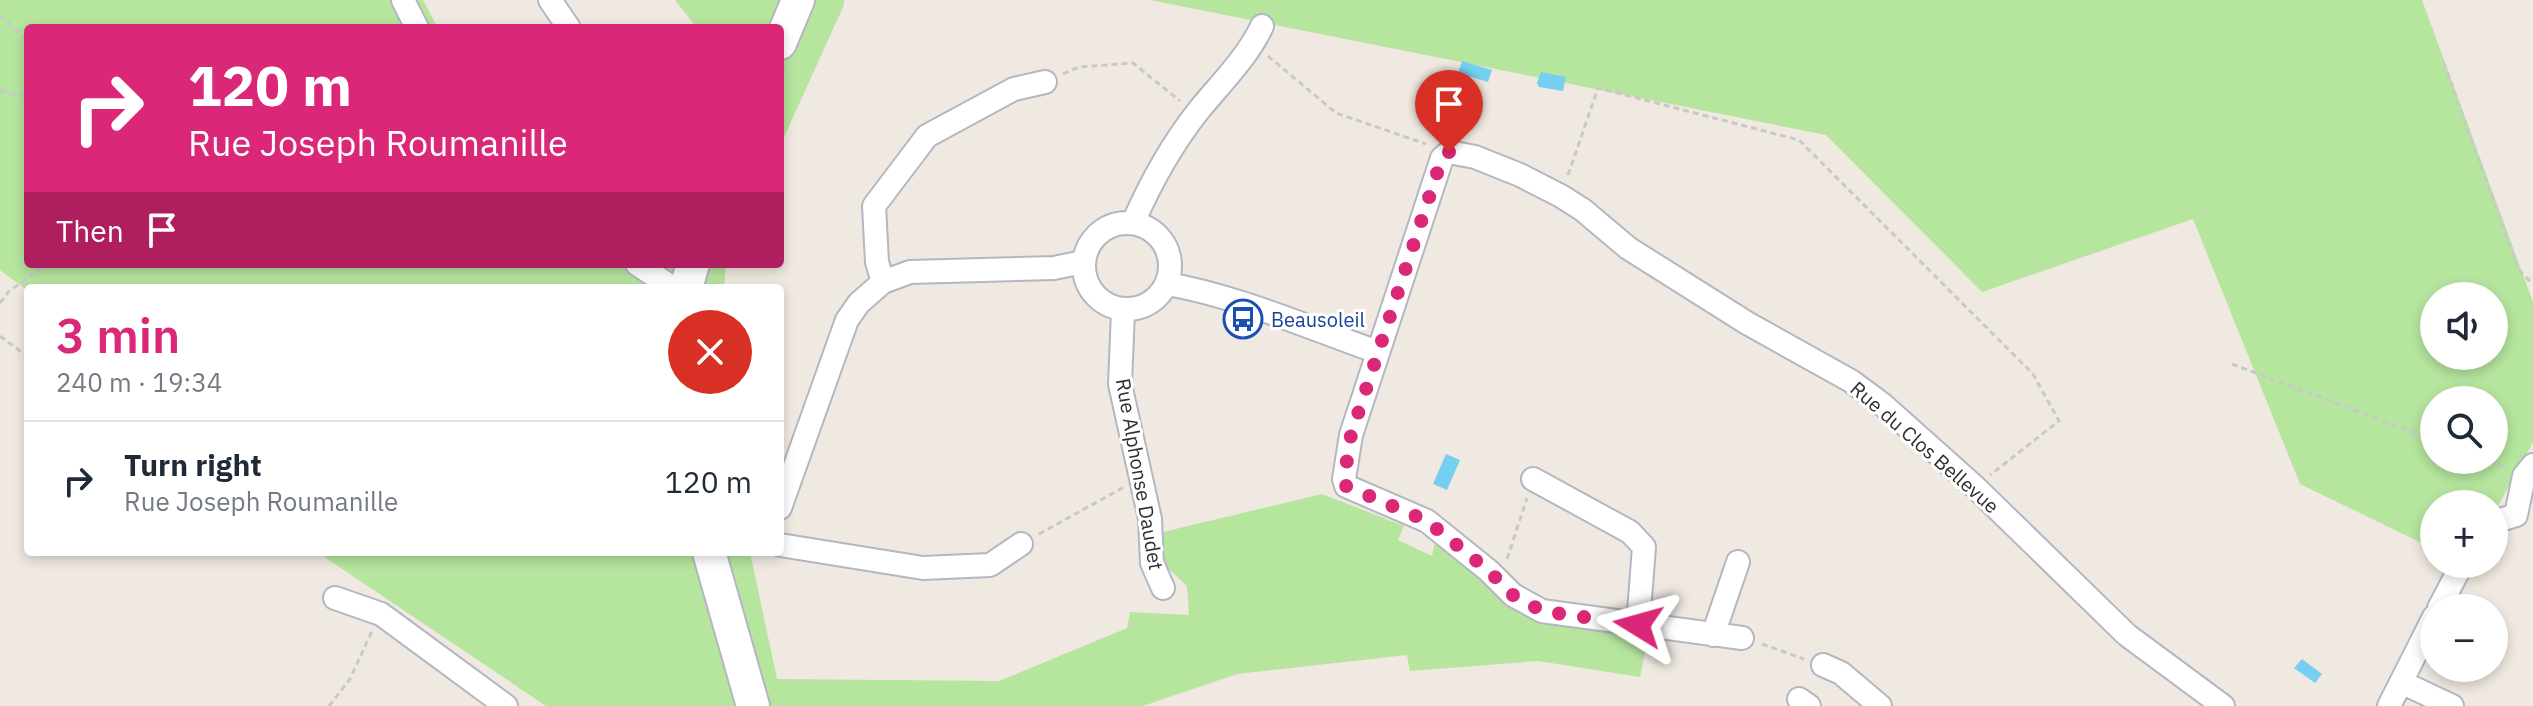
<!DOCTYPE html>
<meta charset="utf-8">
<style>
:root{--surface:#fff;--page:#f6f6f7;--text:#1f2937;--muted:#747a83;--line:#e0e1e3;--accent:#db2777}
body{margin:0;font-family:"IBM Plex Sans",sans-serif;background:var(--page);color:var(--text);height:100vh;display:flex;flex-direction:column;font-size:30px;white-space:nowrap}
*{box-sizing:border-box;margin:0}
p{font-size:26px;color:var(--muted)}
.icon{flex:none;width:44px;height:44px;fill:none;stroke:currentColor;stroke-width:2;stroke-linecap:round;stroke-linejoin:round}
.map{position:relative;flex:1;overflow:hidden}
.details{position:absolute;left:24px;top:284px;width:760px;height:272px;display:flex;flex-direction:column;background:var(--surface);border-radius:8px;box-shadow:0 4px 12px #0003}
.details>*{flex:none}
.top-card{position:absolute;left:24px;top:24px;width:760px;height:244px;border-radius:8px;box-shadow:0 4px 12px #0003;background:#db2777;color:#fff;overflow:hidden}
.tools{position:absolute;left:2420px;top:282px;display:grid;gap:16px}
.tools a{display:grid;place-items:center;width:88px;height:88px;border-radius:50%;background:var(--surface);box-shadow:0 4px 12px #0003;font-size:40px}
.pin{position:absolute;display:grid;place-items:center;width:68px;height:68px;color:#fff;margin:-82px -34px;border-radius:50% 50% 50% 0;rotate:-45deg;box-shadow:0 0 8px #0007}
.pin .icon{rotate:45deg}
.me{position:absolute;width:88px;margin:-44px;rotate:278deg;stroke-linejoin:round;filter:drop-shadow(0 0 6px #0008)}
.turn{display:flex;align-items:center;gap:28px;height:168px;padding:0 32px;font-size:36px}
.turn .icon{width:104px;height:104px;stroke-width:2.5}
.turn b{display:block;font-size:56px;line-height:68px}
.then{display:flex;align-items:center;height:76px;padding:0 32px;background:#0003;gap:16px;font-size:30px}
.round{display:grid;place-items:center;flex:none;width:84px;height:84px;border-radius:42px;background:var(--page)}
.head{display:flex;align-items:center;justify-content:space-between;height:136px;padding:0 32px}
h1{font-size:48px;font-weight:600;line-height:60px;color:var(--accent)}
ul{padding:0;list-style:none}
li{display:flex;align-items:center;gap:24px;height:120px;padding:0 32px;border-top:2px solid var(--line)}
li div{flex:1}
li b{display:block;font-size:30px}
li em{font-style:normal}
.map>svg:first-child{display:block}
.green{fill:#b6e59e;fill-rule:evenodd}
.water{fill:#75cff0}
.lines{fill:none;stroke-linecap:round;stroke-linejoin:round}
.minor-casing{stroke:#b4b7c1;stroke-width:26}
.secondary-casing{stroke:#b4b7c1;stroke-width:36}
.path{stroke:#c9c9c9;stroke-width:3;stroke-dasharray:6 4;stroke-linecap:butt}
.minor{stroke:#fff;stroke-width:22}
.secondary{stroke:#fff;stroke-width:32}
.route{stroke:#db2777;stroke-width:14;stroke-dasharray:0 25.2}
.labels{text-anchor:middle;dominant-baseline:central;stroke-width:6;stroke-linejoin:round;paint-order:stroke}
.transit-label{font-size:20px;fill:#164399;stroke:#fff;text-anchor:start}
.street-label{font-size:20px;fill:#2e2e2e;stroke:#fff}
</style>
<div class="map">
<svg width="2533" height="706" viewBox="0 0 2533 706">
<rect width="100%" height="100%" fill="#efe9e1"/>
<path class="green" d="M 0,0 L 423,0 L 438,28 L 28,28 L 28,264 L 726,264 L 724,288 L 28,288 L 28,291 L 0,270 Z
M 675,0 L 844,0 L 844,5 L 780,146 L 780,28 L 697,28 Z
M 1150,0 L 2422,0 L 2533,302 L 2533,442 L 2494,513 L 2494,504 L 2434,504 L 2434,549 L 2300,484 L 2193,219 L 1982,292 L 1826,135 ZM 2434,296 L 2494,296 L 2494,356 L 2434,356 ZM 2434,400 L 2494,400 L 2494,460 L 2434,460 Z
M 1322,494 L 1404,526 L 1398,540 L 1432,556 L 1435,542 L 1520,613 L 1648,637 L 1640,677 L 1538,661 L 1410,671 L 1407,655 L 1237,674 L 1143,706 L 546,706 L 317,552 L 750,552 L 777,679 L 999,681 L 1127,628 L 1130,612 L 1189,615 L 1187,586 L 1163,564 L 1163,532 Z"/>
<path class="water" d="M 1462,61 L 1492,70 L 1488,82 L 1458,73 Z
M 1541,72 L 1566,77 L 1563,91 L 1539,87 L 1537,83 Z
M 1446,454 L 1460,460 L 1447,490 L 1433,484 Z
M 2302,659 L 2322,674 L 2315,683 L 2294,668 Z"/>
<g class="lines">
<defs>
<path id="minor" d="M 403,0 L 417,28
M 550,0 L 569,28
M1084 266a43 43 0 1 1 86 0a43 43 0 1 1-86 0Z
M 1133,223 C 1150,184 1172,144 1199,110 C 1221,83 1247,58 1262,26
M 637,264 L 673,288
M 883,282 L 877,262 L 874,206 L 927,136 L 1014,89 L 1045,82
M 1168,284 C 1240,297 1309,328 1378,352
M 1123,311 L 1120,384 L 1150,519 L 1152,563 L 1163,588
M 1533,479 L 1630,532 L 1644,547 L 1638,625
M 780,508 L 847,320 L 859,303 L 883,282 L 910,272 L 1054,268 L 1083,262
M 2516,515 L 2524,476 L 2533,465
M 2494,522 L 2516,515
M 780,545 L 923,568 L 990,565 L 1021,544
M 335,598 L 381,614 L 506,706
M 2439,608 L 2462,564
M 1713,635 L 1738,562
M 1742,638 L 1542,611 L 1513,595 L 1489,571 L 1427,521 L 1346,486 L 1344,479 L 1351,435 L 1442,158 L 1449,152 L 1475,157 L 1520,175 L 1561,196 L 1583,210 L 1628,248 L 1747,323 L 1851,381 L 1882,404 L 1975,487 L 2127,635 L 2223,706
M 1823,665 L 1841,673 L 1880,706
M 2401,682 L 2452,706
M 1799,699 L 1809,706
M 2389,706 L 2434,617"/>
<path id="secondary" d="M 780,43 L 798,0
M 686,288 L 693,264
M 709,552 L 753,706"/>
</defs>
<use href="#minor" class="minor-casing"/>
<use href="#secondary" class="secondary-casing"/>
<path class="path" d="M 0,15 L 28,41
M 1268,56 L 1336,113 L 1426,144
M 2444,63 L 2518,269 L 2533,284
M 1063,74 L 1079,67 L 1133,63 L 1180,101
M 780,79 L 785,68
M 0,90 L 17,96 L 28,95
M 1568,175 L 1598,88 L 1799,140 L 2033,374 L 2059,421 L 1990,475
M 0,303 L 9,291 L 48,264
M 0,336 L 28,357
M 2232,364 L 2434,440
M 2488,460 L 2507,468
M 1039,534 L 1124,487
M 1507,559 L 1527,498
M 1762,644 L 1804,659
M 329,706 L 350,679 L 372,631"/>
<use href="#minor" class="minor"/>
<use href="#secondary" class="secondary"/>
</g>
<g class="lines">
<path class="route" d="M 1449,152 L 1442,158 L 1351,435 L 1344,479 L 1346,486 L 1427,521 L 1489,571 L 1513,595 L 1542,611 L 1638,625"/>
</g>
<defs>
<symbol id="bus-ring" viewBox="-11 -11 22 22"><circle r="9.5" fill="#fff" stroke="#1a4fb4" stroke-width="1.5"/><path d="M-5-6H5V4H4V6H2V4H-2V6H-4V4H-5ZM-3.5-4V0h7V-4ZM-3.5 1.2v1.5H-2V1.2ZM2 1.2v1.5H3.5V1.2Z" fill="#1a4fb4"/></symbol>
</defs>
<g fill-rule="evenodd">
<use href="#bus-ring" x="1221" y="297" width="44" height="44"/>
</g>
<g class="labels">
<g class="transit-label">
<text x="1271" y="319">Beausoleil</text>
</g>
<g class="street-label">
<text transform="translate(1925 447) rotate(41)">Rue du Clos Bellevue</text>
<text transform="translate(1140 474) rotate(80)">Rue Alphonse Daudet</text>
</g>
</g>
</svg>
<div class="tools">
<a><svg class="icon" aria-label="sound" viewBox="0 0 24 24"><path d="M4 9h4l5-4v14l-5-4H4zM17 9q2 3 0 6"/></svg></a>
<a><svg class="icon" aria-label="search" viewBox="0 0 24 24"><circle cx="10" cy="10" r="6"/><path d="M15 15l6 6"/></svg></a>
<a>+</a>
<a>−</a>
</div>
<div class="pin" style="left:1449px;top:152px;background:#d93025"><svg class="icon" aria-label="arrive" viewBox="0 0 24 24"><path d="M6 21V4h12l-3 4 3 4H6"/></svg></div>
<svg class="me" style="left:1638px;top:625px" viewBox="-20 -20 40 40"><path d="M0-17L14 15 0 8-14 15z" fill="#db2777" stroke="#fff" stroke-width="4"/></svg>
<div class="top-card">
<div class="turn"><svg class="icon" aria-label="right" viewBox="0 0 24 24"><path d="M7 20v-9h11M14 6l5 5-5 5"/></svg><div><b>120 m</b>Rue Joseph Roumanille</div></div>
<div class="then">Then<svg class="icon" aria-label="arrive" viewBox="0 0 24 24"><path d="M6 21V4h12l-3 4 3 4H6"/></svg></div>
</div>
<section class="details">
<div class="head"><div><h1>3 min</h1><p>240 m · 19:34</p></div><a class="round" style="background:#d93025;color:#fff"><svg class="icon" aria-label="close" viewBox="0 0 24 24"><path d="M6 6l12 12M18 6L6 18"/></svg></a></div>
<ul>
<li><svg class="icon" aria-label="right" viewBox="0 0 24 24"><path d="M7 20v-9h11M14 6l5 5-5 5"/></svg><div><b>Turn right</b><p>Rue Joseph Roumanille</p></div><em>120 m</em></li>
</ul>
</section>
</div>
